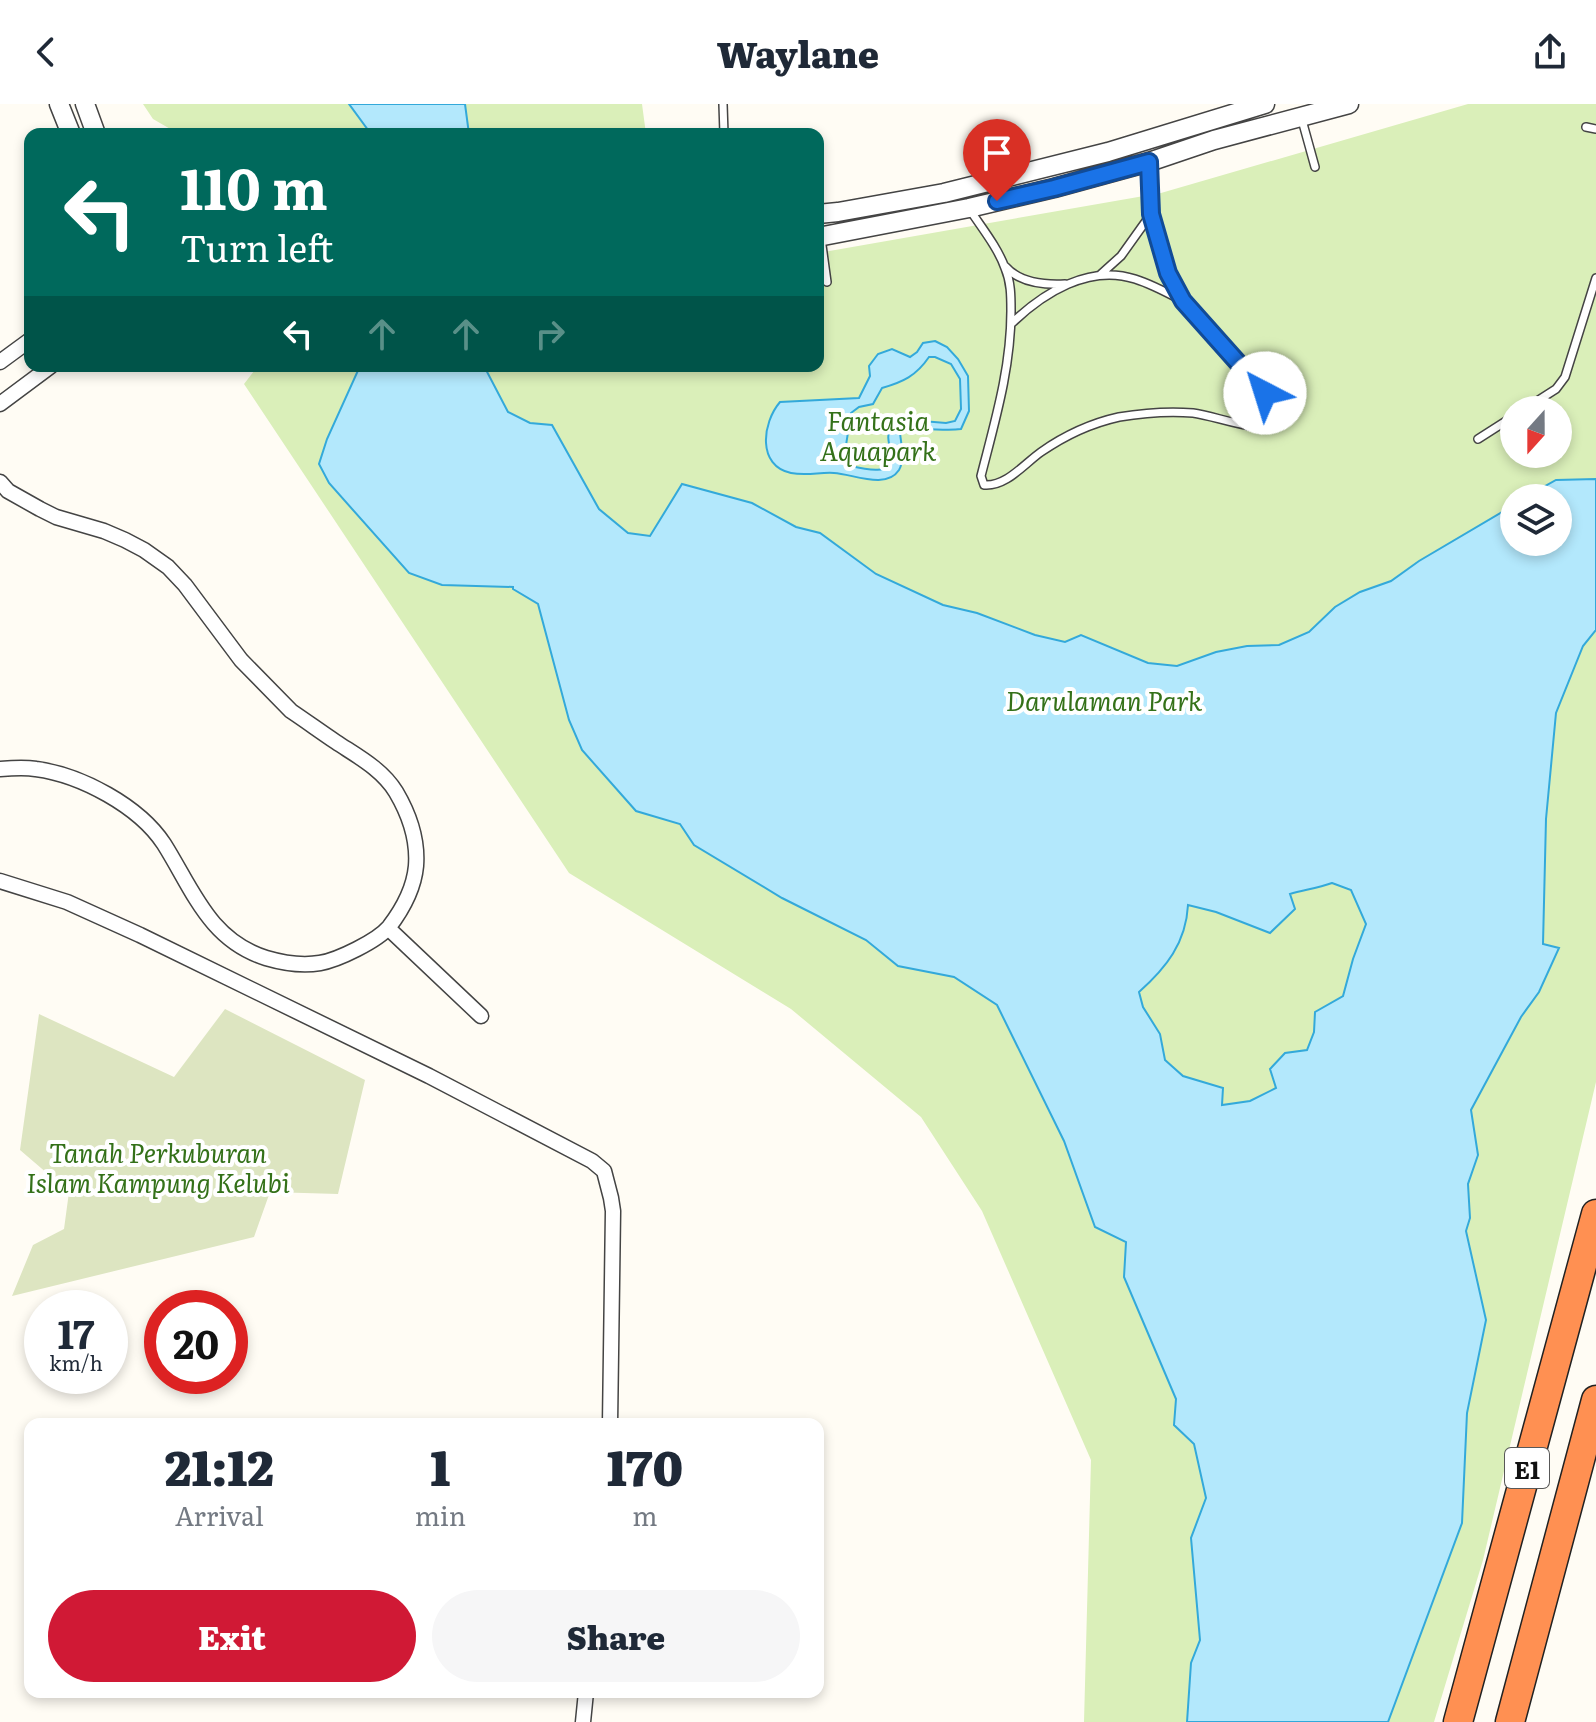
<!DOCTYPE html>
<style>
:root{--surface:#fff;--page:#f6f6f7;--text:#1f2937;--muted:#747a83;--accent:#d01935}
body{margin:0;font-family:Literata,serif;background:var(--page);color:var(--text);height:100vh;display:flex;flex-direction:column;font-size:30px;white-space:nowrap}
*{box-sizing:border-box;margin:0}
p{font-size:26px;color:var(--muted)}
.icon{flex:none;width:44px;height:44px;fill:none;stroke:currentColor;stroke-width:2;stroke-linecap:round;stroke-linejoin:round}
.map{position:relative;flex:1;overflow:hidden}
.details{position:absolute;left:24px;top:1314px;width:800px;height:280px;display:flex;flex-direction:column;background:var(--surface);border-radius:16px;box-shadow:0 4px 12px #0003}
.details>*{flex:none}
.top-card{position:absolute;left:24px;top:24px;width:800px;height:244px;border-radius:16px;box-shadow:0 4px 12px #0003;background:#00695c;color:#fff;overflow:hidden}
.needle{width:52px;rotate:201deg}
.controls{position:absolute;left:1500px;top:292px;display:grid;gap:16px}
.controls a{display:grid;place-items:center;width:72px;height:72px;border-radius:50%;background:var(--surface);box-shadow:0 4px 12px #0003;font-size:40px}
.speed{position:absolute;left:24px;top:1186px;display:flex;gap:16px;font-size:40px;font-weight:700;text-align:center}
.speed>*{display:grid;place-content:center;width:104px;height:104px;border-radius:50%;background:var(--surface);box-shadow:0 4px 12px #0003;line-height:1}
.speed small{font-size:20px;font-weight:400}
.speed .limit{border:12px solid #d22;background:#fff;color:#111}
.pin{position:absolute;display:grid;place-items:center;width:68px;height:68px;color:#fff;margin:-82px -34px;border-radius:50% 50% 50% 0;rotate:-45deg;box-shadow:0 0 8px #0007}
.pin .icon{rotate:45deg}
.me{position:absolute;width:88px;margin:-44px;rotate:320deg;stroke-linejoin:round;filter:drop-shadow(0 0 6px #0008)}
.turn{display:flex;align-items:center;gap:28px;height:168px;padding:0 24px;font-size:36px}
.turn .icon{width:104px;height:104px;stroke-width:2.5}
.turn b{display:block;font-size:56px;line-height:68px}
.lanes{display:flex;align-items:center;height:76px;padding:0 24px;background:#0003;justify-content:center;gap:40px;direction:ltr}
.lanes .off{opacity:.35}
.eta{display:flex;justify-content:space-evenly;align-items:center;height:136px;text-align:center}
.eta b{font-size:48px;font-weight:800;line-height:56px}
.action{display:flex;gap:16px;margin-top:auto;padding:16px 24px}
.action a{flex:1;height:92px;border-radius:48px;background:var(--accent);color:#fff;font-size:32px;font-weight:800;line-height:92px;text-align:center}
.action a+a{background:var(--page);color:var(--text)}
header{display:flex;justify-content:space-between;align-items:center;height:104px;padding:0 24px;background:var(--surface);font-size:36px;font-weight:800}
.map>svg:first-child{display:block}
.green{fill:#daefb9;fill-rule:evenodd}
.cemetery{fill:#dde5c1}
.water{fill:#b3e8fc;stroke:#33a9da;stroke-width:2;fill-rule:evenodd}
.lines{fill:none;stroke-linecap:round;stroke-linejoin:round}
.service-casing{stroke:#444;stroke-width:10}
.minor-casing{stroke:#444;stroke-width:17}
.tertiary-casing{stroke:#444;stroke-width:21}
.motorway-casing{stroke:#222;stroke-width:31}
.service{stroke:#fff;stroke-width:7}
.minor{stroke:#fff;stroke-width:14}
.tertiary{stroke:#fff;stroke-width:18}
.motorway{stroke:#ff9052;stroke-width:28}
.route-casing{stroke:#114b97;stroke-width:20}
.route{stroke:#1a73e8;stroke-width:14}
.labels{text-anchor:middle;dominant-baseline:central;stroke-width:8;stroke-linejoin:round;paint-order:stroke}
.shield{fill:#fff;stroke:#585858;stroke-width:2}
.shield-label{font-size:24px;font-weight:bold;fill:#111}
.park-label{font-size:26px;font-style:italic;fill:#347119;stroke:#fff}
</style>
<header><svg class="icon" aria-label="back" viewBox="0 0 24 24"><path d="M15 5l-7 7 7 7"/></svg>Waylane<svg class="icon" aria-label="share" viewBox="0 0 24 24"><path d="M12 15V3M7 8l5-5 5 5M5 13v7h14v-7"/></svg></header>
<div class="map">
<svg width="1596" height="1618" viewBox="0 0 1596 1618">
<rect width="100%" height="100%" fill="#fffcf4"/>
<path class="green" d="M 143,0 L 349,0 L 371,30 L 179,30 L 153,15 Z
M 465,0 L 642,0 L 646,30 L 469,30 Z
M 1468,0 L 1596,0 L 1596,978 L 1483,1456 L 1434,1618 L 1084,1618 L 1091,1356 L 982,1107 L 921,1013 L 791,905 L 569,769 L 244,280 L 258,262 L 818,262 L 818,149 L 1161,89 ZM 1514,306 L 1558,306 L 1558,350 L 1514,350 ZM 1514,394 L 1558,394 L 1558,438 L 1514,438 Z"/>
<path class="cemetery" d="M 225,905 L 365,976 L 338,1090 L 270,1088 L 254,1133 L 12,1192 L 33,1141 L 64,1125 L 69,1088 L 20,1046 L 39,910 L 174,973 Z"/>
<path class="water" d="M 349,0 L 465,0 L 469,30 L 371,30 Z
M 935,237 L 947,243 L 958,255 L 968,272 L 969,307 L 961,325 C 941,328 919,321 900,329 C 901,339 905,356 899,366 C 886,386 853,370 834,369 C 820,368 807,372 791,369 C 757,362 762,319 780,298 L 859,294 L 870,272 L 869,262 L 878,250 L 892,245 L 910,253 L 917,248 L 923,239 ZM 929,253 L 935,253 L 951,260 L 960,275 L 961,305 L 955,317 L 946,319 L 910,316 L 890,324 C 886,335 890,340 891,351 C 895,374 860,364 847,361 L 844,354 L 851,309 L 859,303 L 873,300 L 882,284 C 903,278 916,272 929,253 Z
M 360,262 L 484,262 L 508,308 L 530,319 L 552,321 L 599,405 L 628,429 L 650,432 L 682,380 L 752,399 L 796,423 L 820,429 L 876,470 L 943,501 L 977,509 L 1035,531 L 1065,538 L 1081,531 L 1148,559 L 1177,562 L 1216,548 L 1247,542 L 1279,541 L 1309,528 L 1335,503 L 1360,488 L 1391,477 L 1419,457 L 1514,401 L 1514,438 L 1558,438 L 1558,394 L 1524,394 L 1556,376 L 1596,375 L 1596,526 L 1583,542 L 1556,609 L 1546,715 L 1543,840 L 1559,844 L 1539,888 L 1521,913 L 1471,1006 L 1478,1051 L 1468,1080 L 1470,1114 L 1466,1127 L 1486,1216 L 1467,1309 L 1462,1419 L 1388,1618 L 1187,1618 L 1191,1559 L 1200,1536 L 1191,1434 L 1206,1394 L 1194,1340 L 1174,1321 L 1176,1295 L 1124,1173 L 1126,1138 L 1095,1123 L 1064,1037 L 997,901 L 954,873 L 898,862 L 866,836 L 782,794 L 694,741 L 680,720 L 636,707 L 582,646 L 569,616 L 538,500 L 513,485 L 513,483 L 442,481 L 409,469 L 329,379 L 319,360 L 327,335 ZM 1332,779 L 1351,786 L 1366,820 L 1353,855 L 1343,892 L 1315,908 L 1314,928 L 1307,946 L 1285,949 L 1270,965 L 1276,984 L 1250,997 L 1222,1001 L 1223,984 L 1183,972 L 1165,956 L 1160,930 L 1143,903 L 1139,888 C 1166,864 1186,839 1188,801 L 1216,808 L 1270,829 L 1295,805 L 1290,790 C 1304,786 1318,784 1332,779 Z"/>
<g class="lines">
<defs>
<path id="service" d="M 723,0 L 724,30
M 1302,16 L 1315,63
M 1586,23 L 1596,25
M 970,106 C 982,124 998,144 1005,164 C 1011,178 1011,192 1011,207 C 1011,264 995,317 981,372 L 984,381 C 1006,383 1024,360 1041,348 C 1064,332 1092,319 1119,313 C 1143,309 1168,307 1193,309 C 1217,312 1261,331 1283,320 L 1284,313 L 1246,266 L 1183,197 L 1168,169 L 1151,110 L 1149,58
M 821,134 L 827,178
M 1006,163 C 1020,179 1045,181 1065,180
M 1101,170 L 1121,152 L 1151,110
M 1011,220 C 1043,189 1089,160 1135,175 C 1151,180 1166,188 1181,196
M 1523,306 L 1556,285 L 1565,273 L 1596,174
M 1478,335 L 1514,312"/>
<path id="minor" d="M 0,258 L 30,236
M 0,300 L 51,262
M 0,378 L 8,387 L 40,405 L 56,413 L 104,427 L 125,436 L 144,446 L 168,463 L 185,481 L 241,556 L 291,607 C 306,617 321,628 336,638 C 357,652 382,665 396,688 C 409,710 418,736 416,762 C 414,784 402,806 389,823 C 377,837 338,856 320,859 C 302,862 283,859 266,854 C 209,836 193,786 164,740 C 139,702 81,671 36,665 C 24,663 12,664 0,665
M 0,777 L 67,798 L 140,831 L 429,972 L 592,1057 L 604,1067 L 611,1094 L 613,1107 L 610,1320
M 388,824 L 481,912
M 583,1618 L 586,1588"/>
<path id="tertiary" d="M 59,0 L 71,30
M 85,0 L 96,30
M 818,110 L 838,108 L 944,89 L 1108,48 L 1265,0
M 818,133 L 969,104 L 1054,84 L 1149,58 L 1214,36 L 1349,0"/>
<path id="motorway" d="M 1458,1618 L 1596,1110
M 1510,1618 L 1596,1296"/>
</defs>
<use href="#service" class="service-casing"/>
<use href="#minor" class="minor-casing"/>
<use href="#tertiary" class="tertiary-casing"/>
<use href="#motorway" class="motorway-casing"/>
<use href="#service" class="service"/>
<use href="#minor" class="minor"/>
<use href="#tertiary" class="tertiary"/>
<use href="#motorway" class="motorway"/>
</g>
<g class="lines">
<defs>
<path id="route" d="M 997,97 L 1054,84 L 1149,58 L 1151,110 L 1168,169 L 1183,197 L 1265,289"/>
</defs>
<use href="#route" class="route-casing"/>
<use href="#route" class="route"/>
</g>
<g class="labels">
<rect class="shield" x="1505" y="1344" width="44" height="40" rx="6"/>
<g class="shield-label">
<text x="1527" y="1364">E1</text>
</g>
<g class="park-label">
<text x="878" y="315">Fantasia<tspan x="878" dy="30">Aquapark</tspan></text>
<text x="1104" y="595">Darulaman Park</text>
<text x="158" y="1047">Tanah Perkuburan<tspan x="158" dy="30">Islam Kampung Kelubi</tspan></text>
</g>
</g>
</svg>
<div class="controls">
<a><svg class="needle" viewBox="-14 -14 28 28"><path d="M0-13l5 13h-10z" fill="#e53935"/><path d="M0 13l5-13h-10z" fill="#747a83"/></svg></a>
<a><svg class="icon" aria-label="layers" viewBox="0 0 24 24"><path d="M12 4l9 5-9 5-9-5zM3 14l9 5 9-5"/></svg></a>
</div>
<div class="speed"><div>17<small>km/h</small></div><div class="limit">20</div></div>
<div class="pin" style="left:997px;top:97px;background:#d93025"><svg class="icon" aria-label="arrive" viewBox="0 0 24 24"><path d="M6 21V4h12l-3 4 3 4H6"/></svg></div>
<svg class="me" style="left:1265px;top:289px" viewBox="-20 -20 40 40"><circle r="19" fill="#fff"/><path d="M0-13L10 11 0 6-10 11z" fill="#1a73e8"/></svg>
<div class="top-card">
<div class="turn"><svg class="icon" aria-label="left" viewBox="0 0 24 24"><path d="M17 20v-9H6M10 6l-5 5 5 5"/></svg><div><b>110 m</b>Turn left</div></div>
<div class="lanes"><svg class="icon" aria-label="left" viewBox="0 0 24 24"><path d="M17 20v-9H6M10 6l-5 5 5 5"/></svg><svg class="icon off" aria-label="ahead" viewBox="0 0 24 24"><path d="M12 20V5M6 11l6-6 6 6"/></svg><svg class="icon off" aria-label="ahead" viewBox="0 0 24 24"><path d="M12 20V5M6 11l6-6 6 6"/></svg><svg class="icon off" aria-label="right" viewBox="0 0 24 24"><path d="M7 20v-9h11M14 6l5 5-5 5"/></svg></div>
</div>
<section class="details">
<div class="eta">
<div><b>21:12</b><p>Arrival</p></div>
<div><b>1</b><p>min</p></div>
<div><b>170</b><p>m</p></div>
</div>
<div class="action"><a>Exit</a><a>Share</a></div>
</section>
</div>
